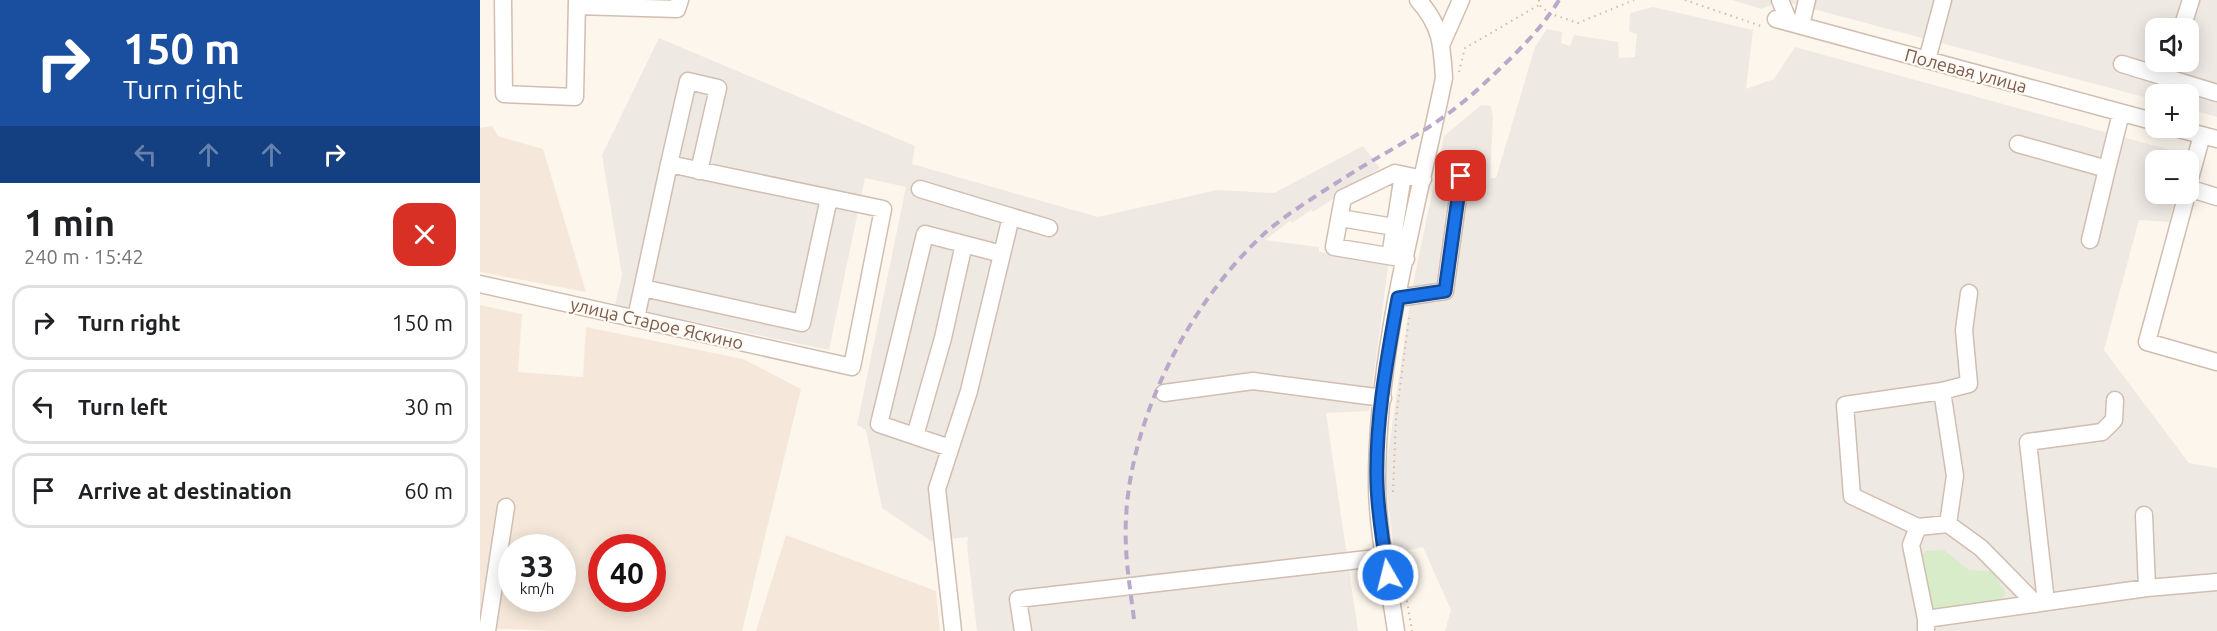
<!DOCTYPE html>
<meta charset="utf-8">
<style>
:root{--surface:#fff;--page:#f2f2f2;--text:#202124;--muted:#757577;--line:#e0e0e0}
body{margin:0;font-family:Ubuntu,sans-serif;background:var(--page);color:var(--text);height:100vh;display:flex;flex-direction:column;font-size:22px;white-space:nowrap}
*{box-sizing:border-box;margin:0}
p{font-size:20px;color:var(--muted)}
.icon{flex:none;width:33px;height:33px;fill:none;stroke:currentColor;stroke-width:2;stroke-linecap:round;stroke-linejoin:round}
.map{position:relative;flex:1;overflow:hidden}
.panel{display:flex;flex-direction:column;background:var(--surface);width:480px}
.panel>*{flex:none}
.hud{background:#1a4fa0;color:#fff;overflow:hidden}
.controls{position:absolute;left:1665px;top:18px;display:grid;gap:12px}
.controls a{display:grid;place-items:center;width:54px;height:54px;border-radius:12px;background:var(--surface);box-shadow:0 3px 15px #0003;font-size:30px}
.speed{position:absolute;left:18px;top:534px;display:flex;gap:12px;font-size:30px;font-weight:700;text-align:center}
.speed>*{display:grid;place-content:center;width:78px;height:78px;border-radius:50%;background:var(--surface);box-shadow:0 3px 15px #0003;line-height:1}
.speed small{font-size:15px;font-weight:400}
.speed .limit{border:9px solid #d22;background:#fff;color:#111}
.pin{position:absolute;display:grid;place-items:center;width:51px;height:51px;color:#fff;margin:-26px;border-radius:12px;box-shadow:0 3px 9px #0006}
.me{position:absolute;width:66px;margin:-33px;rotate:352deg;stroke-linejoin:round;filter:drop-shadow(0 0 4px #0008)}
.turn{display:flex;align-items:center;gap:21px;height:126px;padding:0 24px;font-size:27px}
.turn .icon{width:78px;height:78px;stroke-width:2.5}
.turn b{display:block;font-size:42px;line-height:51px}
.lanes{display:flex;align-items:center;height:57px;padding:0 24px;background:#0003;justify-content:center;gap:30px;direction:ltr}
.lanes .off{opacity:.35}
.round{display:grid;place-items:center;flex:none;width:63px;height:63px;border-radius:18px;background:var(--page)}
.overview{display:flex;align-items:center;justify-content:space-between;height:102px;padding:0 24px}
h1{font-size:36px;font-weight:700;line-height:45px}
ul{padding:0;list-style:none}
li{display:flex;align-items:center;gap:18px;height:75px;margin:0 12px 9px;padding:0 12px;border:3px solid var(--line);border-radius:18px}
li div{flex:1}
li b{display:block;font-size:22px}
li em{font-style:normal}
main{display:flex;flex:1;min-height:0}
.map>svg:first-child{display:block}
.residential{fill:#f5e8da;fill-rule:evenodd}
.industrial{fill:#efe9e4;fill-rule:evenodd}
.green{fill:#d8ecc9}
.lines{fill:none;stroke-linecap:round;stroke-linejoin:round}
.minor-casing{stroke:#d1beb0;stroke-width:19}
.path{stroke:#d9b8a5;stroke-width:2;stroke-dasharray:1.5 4.5;stroke-linecap:butt}
.minor{stroke:#fff;stroke-width:16}
.rail{stroke:#b9a8c9;stroke-width:4;stroke-dasharray:9 6;stroke-linecap:butt}
.route-casing{stroke:#114b97;stroke-width:15}
.route{stroke:#1a73e8;stroke-width:10}
.labels{text-anchor:middle;dominant-baseline:central;stroke-width:4.5;stroke-linejoin:round;paint-order:stroke}
.street-label{font-size:18px;fill:#7a5c4d;stroke:#fffaf3}
</style>
<main>
<section class="panel">
<div class="hud">
<div class="turn"><svg class="icon" aria-label="right" viewBox="0 0 24 24"><path d="M7 20v-9h11M14 6l5 5-5 5"/></svg><div><b>150 m</b>Turn right</div></div>
<div class="lanes"><svg class="icon off" aria-label="left" viewBox="0 0 24 24"><path d="M17 20v-9H6M10 6l-5 5 5 5"/></svg><svg class="icon off" aria-label="ahead" viewBox="0 0 24 24"><path d="M12 20V5M6 11l6-6 6 6"/></svg><svg class="icon off" aria-label="ahead" viewBox="0 0 24 24"><path d="M12 20V5M6 11l6-6 6 6"/></svg><svg class="icon" aria-label="right" viewBox="0 0 24 24"><path d="M7 20v-9h11M14 6l5 5-5 5"/></svg></div>
</div>
<div class="overview"><div><h1>1 min</h1><p>240 m · 15:42</p></div><a class="round" style="background:#d93025;color:#fff"><svg class="icon" aria-label="close" viewBox="0 0 24 24"><path d="M6 6l12 12M18 6L6 18"/></svg></a></div>
<ul>
<li><svg class="icon" aria-label="right" viewBox="0 0 24 24"><path d="M7 20v-9h11M14 6l5 5-5 5"/></svg><div><b>Turn right</b></div><em>150 m</em></li>
<li><svg class="icon" aria-label="left" viewBox="0 0 24 24"><path d="M17 20v-9H6M10 6l-5 5 5 5"/></svg><div><b>Turn left</b></div><em>30 m</em></li>
<li><svg class="icon" aria-label="arrive" viewBox="0 0 24 24"><path d="M6 21V4h12l-3 4 3 4H6"/></svg><div><b>Arrive at destination</b></div><em>60 m</em></li>
</ul>
</section>
<div class="map">
<svg width="1737" height="631" viewBox="0 0 1737 631">
<rect width="100%" height="100%" fill="#fdf6ec"/>
<path class="residential" d="M 12,126 L 18,136 L 63,149 L 106,292 L 0,272 L 0,128 Z
M 0,305 L 42,314 L 38,372 L 103,377 L 106,327 L 263,359 L 321,389 L 262,631 L 75,631 L 0,628 ZM 32,548 L 82,548 L 82,598 L 32,598 ZM 122,548 L 172,548 L 172,598 L 122,598 Z
M 306,535 L 456,591 L 460,631 L 276,631 Z"/>
<path class="industrial" d="M 1252,0 L 1737,0 L 1737,117 L 1709,109 L 1708,94 L 1676,94 L 1675,100 L 1303,1 L 1281,9 ZM 1676,28 L 1708,28 L 1708,62 L 1676,62 Z
M 1173,7 L 1273,30 L 1266,89 L 1294,79 L 1315,47 L 1705,154 L 1704,160 L 1676,160 L 1676,194 L 1696,194 L 1689,222 L 1659,220 L 1624,350 L 1709,463 L 1737,468 L 1737,631 L 965,631 L 971,610 L 943,547 L 914,553 L 905,474 L 932,289 L 964,136 L 1001,105 L 1011,106 L 1013,117 L 1010,178 L 1016,178 L 1055,47 L 1067,29 L 1082,32 L 1081,43 L 1090,46 L 1094,35 L 1138,42 L 1139,58 L 1155,57 L 1157,34 L 1149,31 L 1150,13 Z
M 179,38 L 435,146 L 432,164 L 618,217 L 737,190 L 794,193 L 883,146 L 900,168 L 833,212 L 831,210 L 812,223 L 810,221 L 785,240 L 839,247 L 839,252 L 909,260 L 889,411 L 846,413 L 878,631 L 497,631 L 487,547 L 488,537 L 451,541 L 402,508 L 386,430 L 377,425 L 426,187 L 385,178 L 349,350 L 135,305 L 142,275 L 122,155 Z"/>
<path class="green" d="M 1464,550 L 1489,570 L 1512,571 L 1526,593 L 1513,607 L 1454,611 L 1446,598 L 1440,557 L 1446,551 Z"/>
<g class="lines">
<defs>
<path id="minor" d="M 23,0 L 24,94 L 95,97 L 97,0
M 1300,0 L 1309,22
M 97,6 L 197,9 L 200,0
M 1296,19 L 1676,122
M 1321,25 L 1327,0
M 1702,28 L 1711,0
M 962,43 L 981,0
M 1447,60 L 1463,0
M 1642,64 L 1737,93
M 1695,128 L 1737,139
M 1538,144 L 1627,169 L 1641,113
M 189,164 L 208,81 L 238,88 L 219,171
M 1708,186 L 1722,135
M 1708,188 L 1737,197
M 440,189 L 569,228
M 1707,194 L 1667,342 L 1737,362
M 860,218 L 914,227
M 1610,240 L 1627,169
M 910,256 L 923,175
M 926,259 L 854,247 L 863,198 L 915,173 L 943,179
M 0,284 L 372,367 L 403,209 L 189,164 L 156,318
M 163,288 L 322,323 L 349,198
M 918,298 L 965,291 L 981,176
M 1462,391 L 1489,384 L 1484,330 L 1489,293
M 684,393 L 773,381 L 903,398
M 435,436 L 463,338 L 484,244
M 470,448 L 399,424 L 445,234 L 522,254
M 1664,515 L 1667,588
M 1438,527 L 1372,496 L 1365,405 L 1462,391 L 1475,476 L 1468,524
M 1566,602 L 1548,442 L 1622,432 L 1634,420 L 1635,400
M 1446,619 L 1431,545 L 1438,527 L 1468,524 L 1501,548 L 1556,604
M 7,631 L 26,507
M 473,631 L 457,489 L 489,391 L 531,217
M 543,631 L 538,599 L 905,557
M 916,631 C 909,582 897,531 897,482 C 897,346 937,210 964,78 C 962,45 961,25 938,0
M 1446,631 L 1446,619 L 1667,588 L 1737,582"/>
</defs>
<use href="#minor" class="minor-casing"/>
<path class="path" d="M 1059,0 L 1059,5 L 1071,14 L 1098,23 L 1154,0
M 1205,0 L 1284,27
M 979,72 L 985,48 L 1059,5
M 913,492 L 916,419 L 929,318
M 924,583 L 932,631"/>
<use href="#minor" class="minor"/>
<path class="rail" d="M 654,619 C 651,595 647,571 646,547 C 640,435 705,306 786,232 C 809,212 853,185 880,168 C 910,150 941,134 969,113 C 991,97 1010,78 1030,59 C 1049,40 1065,23 1079,0"/>
</g>
<g class="lines">
<defs>
<path id="route" d="M 908,575 C 903,545 898,515 897,484 C 895,422 907,359 918,298 L 965,291 L 981,176"/>
</defs>
<use href="#route" class="route-casing"/>
<use href="#route" class="route"/>
</g>
<g class="labels">
<g class="street-label">
<text transform="translate(1486 70) rotate(15)">Полевая улица</text>
<text transform="translate(177 323) rotate(13)">улица Старое Яскино</text>
</g>
</g>
</svg>
<div class="controls">
<a><svg class="icon" aria-label="sound" viewBox="0 0 24 24"><path d="M4 9h4l5-4v14l-5-4H4zM17 9q2 3 0 6"/></svg></a>
<a>+</a>
<a>−</a>
</div>
<div class="speed"><div>33<small>km/h</small></div><div class="limit">40</div></div>
<div class="pin" style="left:981px;top:176px;background:#d93025"><svg class="icon" aria-label="arrive" viewBox="0 0 24 24"><path d="M6 21V4h12l-3 4 3 4H6"/></svg></div>
<svg class="me" style="left:908px;top:575px" viewBox="-20 -20 40 40"><circle r="17" fill="#1a73e8" stroke="#fff" stroke-width="3"/><path d="M0-11L8 9 0 5-8 9z" fill="#fff"/></svg>
</div>
</main>
